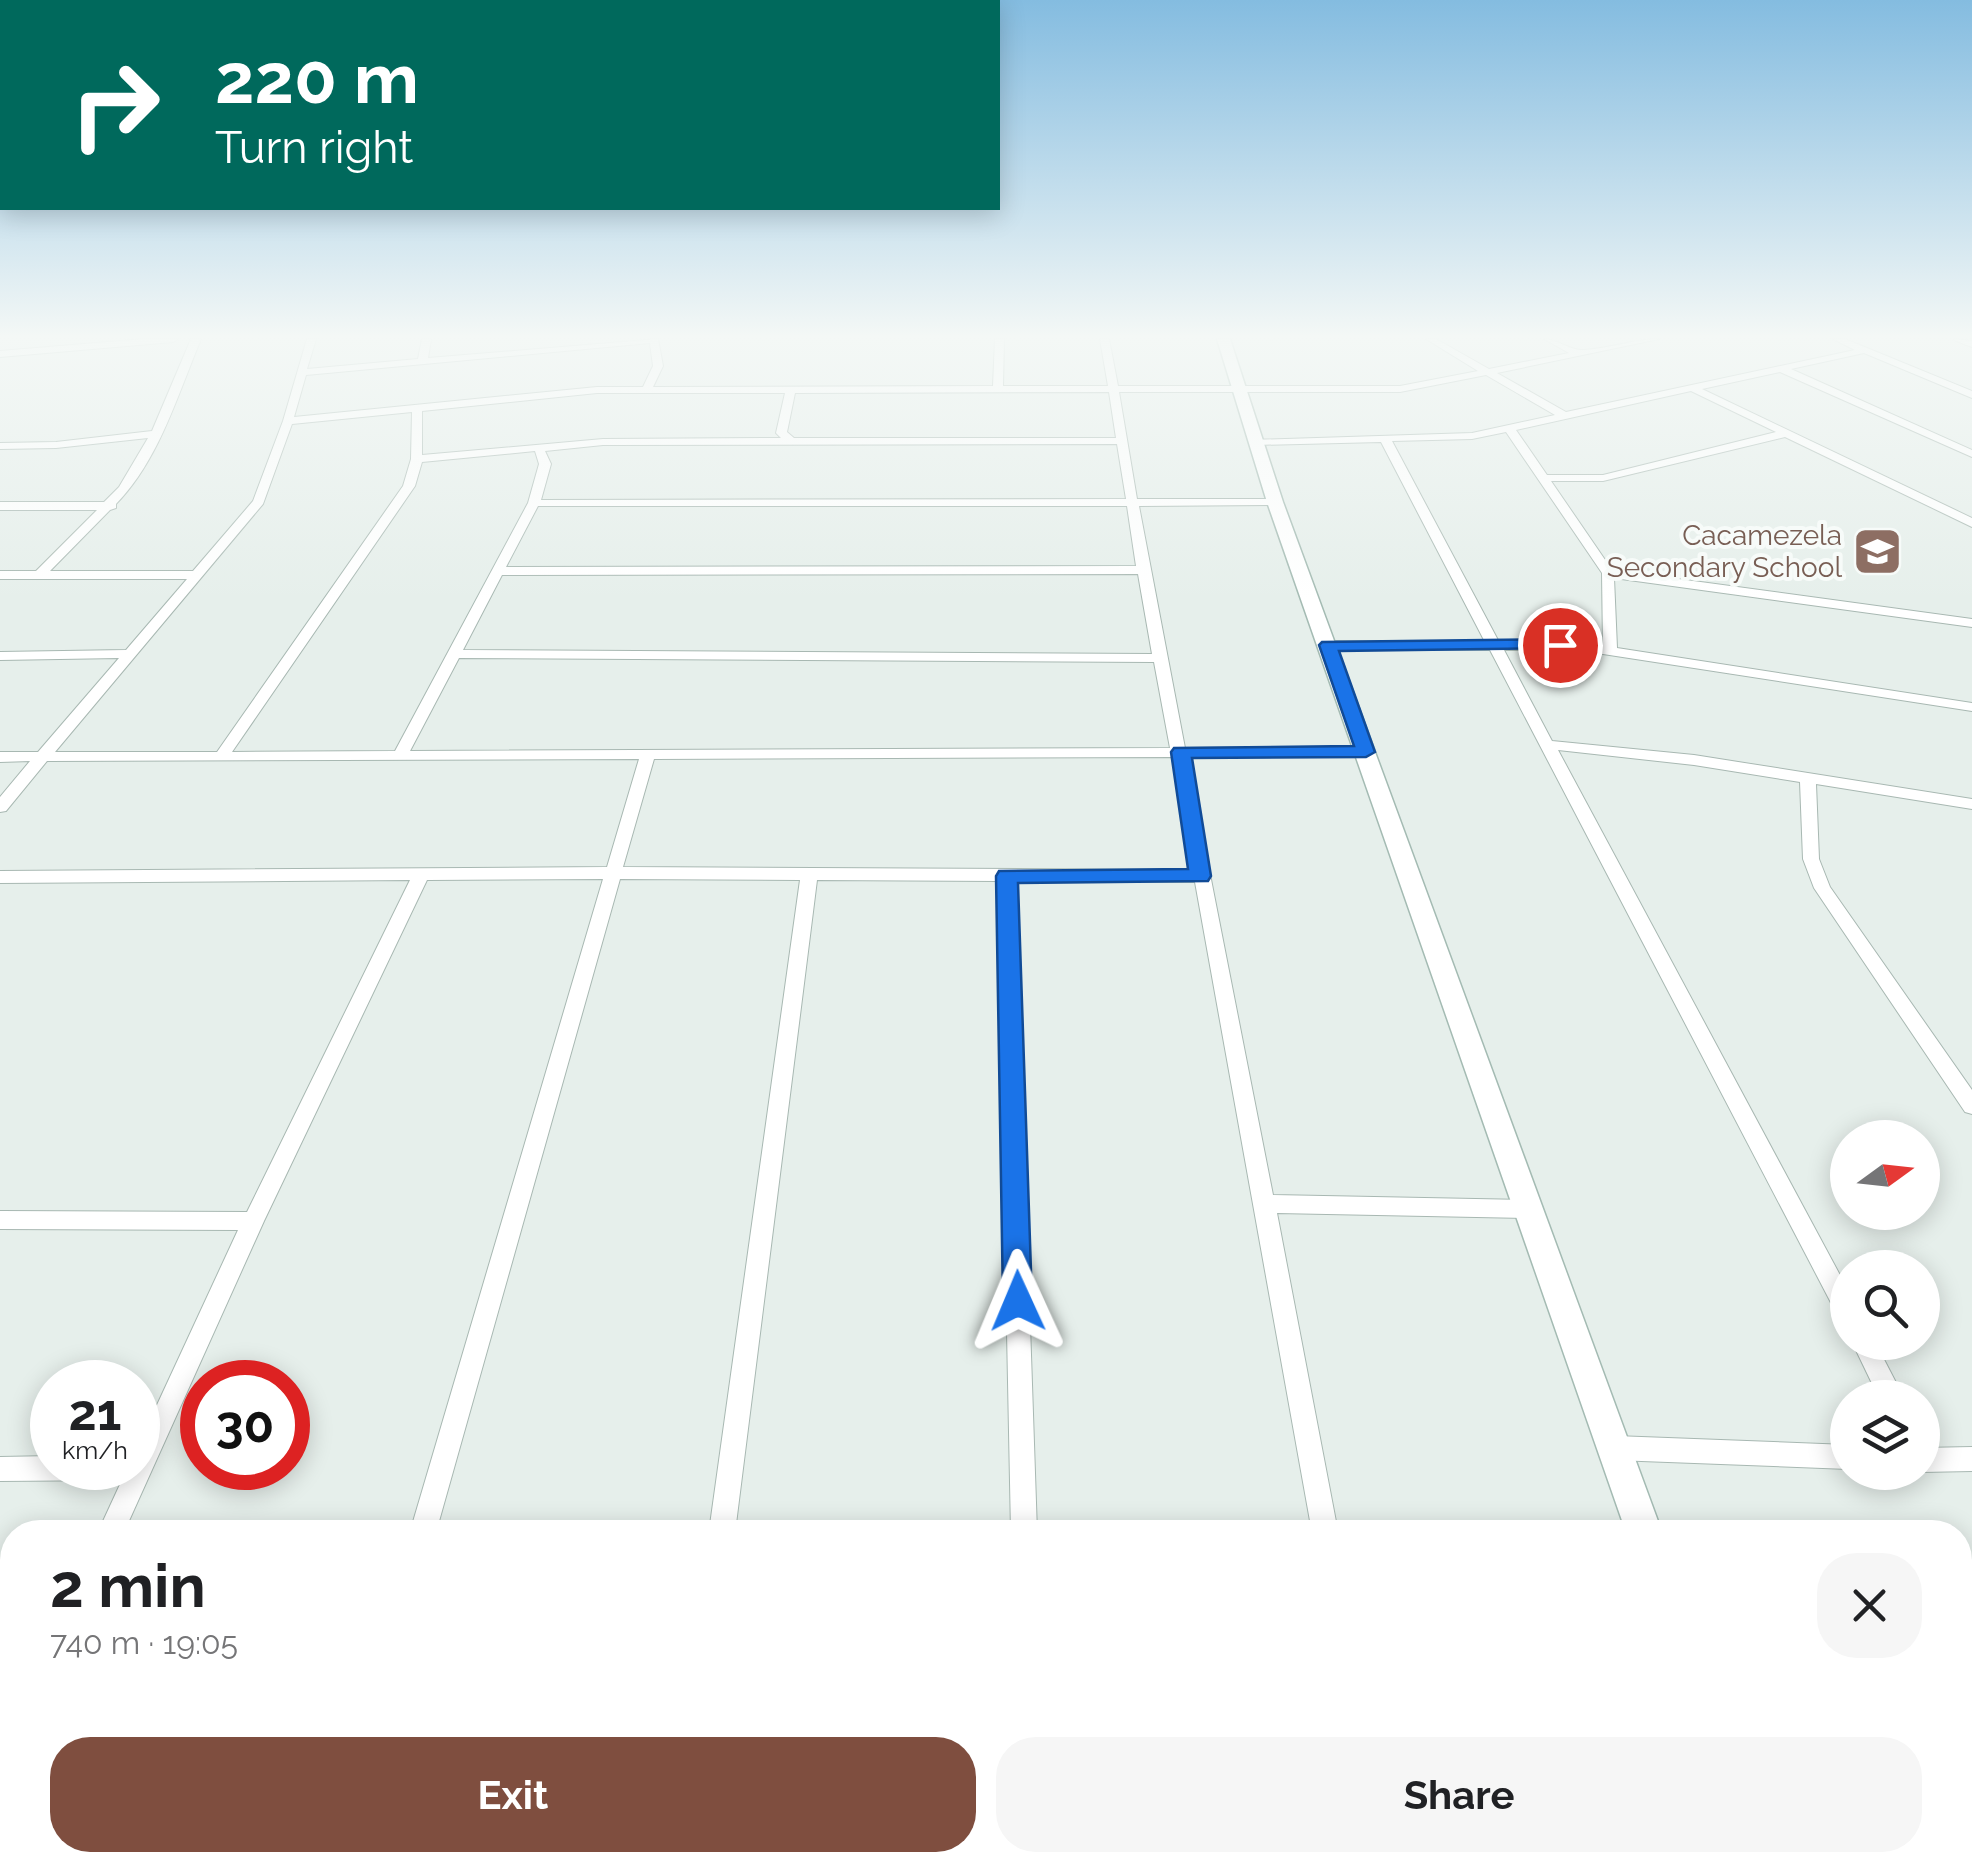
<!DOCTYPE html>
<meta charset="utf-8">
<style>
:root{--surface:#fff;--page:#f6f6f6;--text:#202124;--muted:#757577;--accent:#7f4e3f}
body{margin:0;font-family:Raleway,sans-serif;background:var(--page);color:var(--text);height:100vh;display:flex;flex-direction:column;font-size:38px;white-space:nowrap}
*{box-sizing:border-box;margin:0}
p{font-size:32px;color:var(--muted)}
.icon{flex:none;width:55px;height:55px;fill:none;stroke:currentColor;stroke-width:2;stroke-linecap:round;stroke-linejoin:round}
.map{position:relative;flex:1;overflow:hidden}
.sheet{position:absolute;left:0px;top:1520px;width:1972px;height:352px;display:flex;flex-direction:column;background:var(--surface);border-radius:40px 40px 0 0;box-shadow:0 5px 25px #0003}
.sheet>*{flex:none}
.top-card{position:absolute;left:0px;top:0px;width:1000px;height:210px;box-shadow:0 5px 25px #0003;background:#00695c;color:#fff;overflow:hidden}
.needle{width:65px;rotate:75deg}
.tools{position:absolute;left:1830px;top:1120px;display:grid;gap:20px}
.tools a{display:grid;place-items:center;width:110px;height:110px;border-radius:50%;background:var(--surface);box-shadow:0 5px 25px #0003;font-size:50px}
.speed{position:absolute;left:30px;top:1360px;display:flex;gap:20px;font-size:50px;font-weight:700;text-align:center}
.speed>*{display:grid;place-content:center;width:130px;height:130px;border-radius:50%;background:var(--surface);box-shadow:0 5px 25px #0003;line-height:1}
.speed small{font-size:25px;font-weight:400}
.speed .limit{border:15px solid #d22;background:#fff;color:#111}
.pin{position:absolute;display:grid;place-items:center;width:85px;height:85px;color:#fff;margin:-42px;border:5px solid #fff;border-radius:50%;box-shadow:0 2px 10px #0007}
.me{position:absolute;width:110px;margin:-55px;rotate:359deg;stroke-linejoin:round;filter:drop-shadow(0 0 8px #0008)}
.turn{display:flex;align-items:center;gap:35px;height:210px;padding:0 50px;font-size:45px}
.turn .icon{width:130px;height:130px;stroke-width:2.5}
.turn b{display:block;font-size:70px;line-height:85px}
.round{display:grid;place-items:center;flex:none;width:105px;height:105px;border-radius:40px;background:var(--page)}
.overview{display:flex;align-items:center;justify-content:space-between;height:170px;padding:0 50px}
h1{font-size:60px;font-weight:700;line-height:75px}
.primary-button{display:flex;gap:20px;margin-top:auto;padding:20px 50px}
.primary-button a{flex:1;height:115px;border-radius:40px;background:var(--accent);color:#fff;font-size:40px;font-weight:700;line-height:115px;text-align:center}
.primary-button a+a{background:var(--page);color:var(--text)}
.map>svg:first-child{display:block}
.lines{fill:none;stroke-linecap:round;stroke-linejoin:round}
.street-casing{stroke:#a8b8b2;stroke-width:2}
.secondary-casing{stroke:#a4bbb3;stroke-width:3}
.street{fill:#fff;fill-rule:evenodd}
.secondary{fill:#fff;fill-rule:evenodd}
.route{fill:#1a73e8;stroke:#114b97;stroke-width:2.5}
.labels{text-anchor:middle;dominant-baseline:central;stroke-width:8;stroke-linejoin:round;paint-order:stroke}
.far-education-label{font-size:28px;fill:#785e54;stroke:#f7fbf9;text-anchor:end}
</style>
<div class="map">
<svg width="1972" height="1871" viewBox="0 0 1972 1871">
<rect width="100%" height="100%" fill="#e6efeb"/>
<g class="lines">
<defs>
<path id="street" d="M 144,339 L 178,339 L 173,342 L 0,357 L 0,351 Z
M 191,339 L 201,339 C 178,394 159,460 116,504 L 116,508 L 110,510 L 50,571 L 193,571 L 253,501 L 283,421 L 307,339 L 316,339 L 307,369 L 418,359 L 422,339 L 431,339 L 428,358 L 658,339 L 663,366 L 653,387 L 993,386 L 995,339 L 1004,339 L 1003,386 L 1108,386 L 1100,339 L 1109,339 L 1118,386 L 1400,386 L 1478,371 L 1426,339 L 1436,339 L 1489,369 L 1569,353 L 1544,339 C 1558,339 1570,351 1583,350 C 1609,349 1633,339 1659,339 L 1497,373 L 1566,412 L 1855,350 L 1833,339 L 1845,339 L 1972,391 L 1972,398 L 1864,353 L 1791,369 L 1972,450 L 1972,457 L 1780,372 L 1702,389 L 1972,518 L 1972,527 L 1785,437 L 1603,481 L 1551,481 L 1612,570 L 1972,619 L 1972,627 L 1614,578 L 1617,648 L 1972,703 L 1972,711 L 1577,650 L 1504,650 L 1552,741 L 1694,755 L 1972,799 L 1972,809 L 1816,784 L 1819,859 L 1830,887 L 1972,1090 L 1972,1114 L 1965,1112 L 1814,888 L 1803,859 L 1800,782 L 1694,765 L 1558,750 L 1848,1290 L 1848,1323 L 1840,1320 L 1490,650 L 1328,649 L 1321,645 L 1328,641 L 1485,642 L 1381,442 L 1256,445 L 1252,444 L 1252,440 L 1472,433 L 1555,415 L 1486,375 L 1400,392 L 1119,392 L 1137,499 L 1275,499 L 1281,502 L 1275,505 L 1139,506 L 1185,748 L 1365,747 L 1373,752 L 1365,757 L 1187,757 L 1273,1195 L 1527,1200 L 1534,1203 L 1538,1209 L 1534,1215 L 1527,1218 L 1277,1213 L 1338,1532 L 1312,1532 L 1195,882 L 1015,881 L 1037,1532 L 1011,1532 L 998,881 L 817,880 L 735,1532 L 709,1532 L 800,880 L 620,879 L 436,1532 L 410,1532 L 603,879 L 427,880 L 264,1221 L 124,1532 L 98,1532 L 122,1480 L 0,1481 L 0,1457 L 52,1456 L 52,1468 L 138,1468 L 138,1446 L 238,1230 L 0,1229 L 0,1211 L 247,1212 L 410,880 L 0,883 L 0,871 L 607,867 L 639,759 L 47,761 L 6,811 L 0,812 L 0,797 L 30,761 L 0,762 L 0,752 L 38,752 L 119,658 L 0,660 L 0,652 L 126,650 L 187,579 L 0,579 L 0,571 L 36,571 L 97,510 L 0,510 L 0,502 L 104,502 L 119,487 L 148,438 L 56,448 L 0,449 L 0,443 L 56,442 L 152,431 ZM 650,343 L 653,366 L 643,387 L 597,387 L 294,417 L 306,375 ZM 1691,391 L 1776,432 L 1603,475 L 1547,475 L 1516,430 ZM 1109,392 L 1116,438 L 794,438 L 787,432 L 795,393 ZM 597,393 L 785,393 L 776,433 L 781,438 L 603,439 L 422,455 L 422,411 ZM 412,412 L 411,459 L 403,486 L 217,752 L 55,752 L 263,504 L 292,424 ZM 1506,432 L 1602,573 L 1603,646 L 1577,642 L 1499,642 L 1392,441 L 1472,439 ZM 1117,444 L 1126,499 L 541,500 L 551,464 L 545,451 L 603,445 ZM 535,451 L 539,464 L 528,503 L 395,751 L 232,752 L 415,486 L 422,462 ZM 538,506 L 1127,506 L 1136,566 L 506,567 ZM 1138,574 L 1152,654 L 463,650 L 502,575 ZM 459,658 L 1154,662 L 1170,748 L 410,751 ZM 1172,757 L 1193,870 L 623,867 L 654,759 Z
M 1954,339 L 1972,341 L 1972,347 L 1956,341 Z
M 1852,1342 L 1875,1342 L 1904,1398 L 1879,1398 Z
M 1615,1436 L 1848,1445 L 1848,1469 L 1615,1460 L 1606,1457 L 1603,1448 L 1606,1439 Z
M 1972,1447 L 1972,1471 L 1922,1472 L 1922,1448 Z
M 12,1735 L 12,1782 L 10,1787 L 0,1791 L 0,1743 L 2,1739 Z
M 1960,1775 L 1972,1775 L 1972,1805 L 1960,1805 Z
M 0,1798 L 12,1799 L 12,1827 L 0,1828 Z
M 1370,1860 L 1400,1860 L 1402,1871 L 1372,1871 Z"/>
<path id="secondary" d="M 1217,339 L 1230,339 L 1283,502 L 1662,1532 L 1626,1532 L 1267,502 Z
M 1738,1860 L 1780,1860 L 1785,1871 L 1741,1871 Z"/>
</defs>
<use href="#street" class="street-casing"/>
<use href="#secondary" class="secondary-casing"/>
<use href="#street" class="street"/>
<use href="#secondary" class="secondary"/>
</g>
<linearGradient id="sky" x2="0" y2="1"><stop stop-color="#84bce0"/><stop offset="0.56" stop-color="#f4f8f6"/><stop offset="1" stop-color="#f4f8f6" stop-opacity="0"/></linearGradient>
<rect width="1972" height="601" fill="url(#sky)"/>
<path class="route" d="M 1560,639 L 1566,641 L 1566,648 L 1339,651 L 1375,752 L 1366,757 L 1192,758 L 1211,876 L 1208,881 L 1018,883 L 1032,1301 L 1028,1310 L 1018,1314 L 1007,1310 L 1003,1301 L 996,876 L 999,871 L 1188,869 L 1171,752 L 1174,748 L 1354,746 L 1319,645 L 1322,642 Z"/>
<defs>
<symbol id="school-square" viewBox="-11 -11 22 22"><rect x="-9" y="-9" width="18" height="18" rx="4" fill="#8d6e63" stroke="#f7fbf9"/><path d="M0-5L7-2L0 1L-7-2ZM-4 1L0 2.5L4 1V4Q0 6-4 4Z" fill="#fff"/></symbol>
</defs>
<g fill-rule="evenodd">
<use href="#school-square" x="1850" y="524" width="55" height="55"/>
</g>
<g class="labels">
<g class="far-education-label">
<text x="1842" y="535">Cacamezela<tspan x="1842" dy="32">Secondary School</tspan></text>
</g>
</g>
</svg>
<div class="tools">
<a><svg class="needle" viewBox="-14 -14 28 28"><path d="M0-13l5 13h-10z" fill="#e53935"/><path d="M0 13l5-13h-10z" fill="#757577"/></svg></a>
<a><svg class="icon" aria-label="search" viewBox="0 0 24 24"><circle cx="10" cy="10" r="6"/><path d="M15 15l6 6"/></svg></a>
<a><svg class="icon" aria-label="layers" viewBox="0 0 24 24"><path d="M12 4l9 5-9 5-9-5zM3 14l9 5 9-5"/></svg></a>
</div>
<div class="speed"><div>21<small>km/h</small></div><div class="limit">30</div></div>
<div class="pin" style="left:1560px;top:645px;background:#d93025"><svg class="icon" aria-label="arrive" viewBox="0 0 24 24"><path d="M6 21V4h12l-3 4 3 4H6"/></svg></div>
<svg class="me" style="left:1018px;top:1301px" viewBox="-20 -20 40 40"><path d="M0-17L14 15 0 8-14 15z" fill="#1a73e8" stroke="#fff" stroke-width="4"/></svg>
<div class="top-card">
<div class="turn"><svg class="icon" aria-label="right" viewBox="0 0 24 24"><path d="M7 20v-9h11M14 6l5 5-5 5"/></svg><div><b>220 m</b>Turn right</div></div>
</div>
<section class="sheet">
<div class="overview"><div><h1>2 min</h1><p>740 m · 19:05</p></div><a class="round"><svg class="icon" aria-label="close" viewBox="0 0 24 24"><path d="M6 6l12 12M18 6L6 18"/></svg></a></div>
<div class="primary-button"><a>Exit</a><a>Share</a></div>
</section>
</div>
